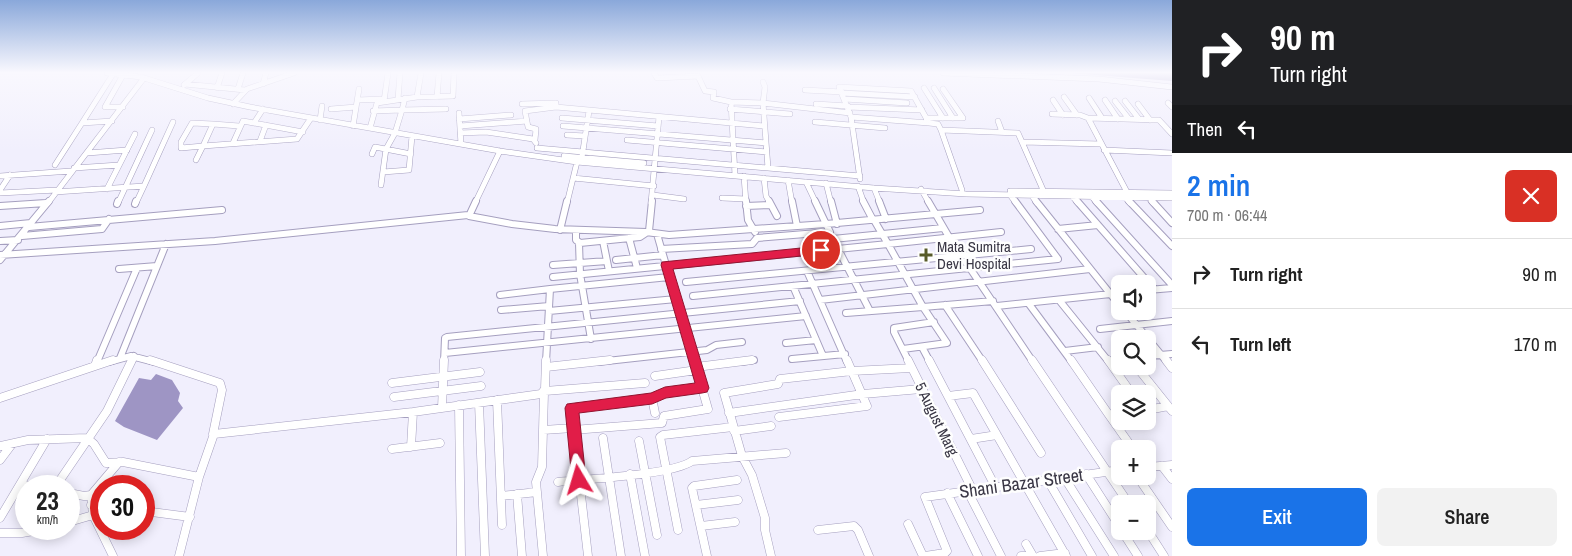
<!DOCTYPE html>
<meta charset="utf-8">
<style>
:root{--surface:#fff;--page:#f2f2f2;--text:#222;--muted:#767676;--line:#e0e0e0;--accent:#1a73e8}
body{margin:0;font-family:"Archivo Narrow",sans-serif;background:var(--page);color:var(--text);height:100vh;display:flex;flex-direction:column;font-size:19px;white-space:nowrap}
*{box-sizing:border-box;margin:0}
p{font-size:16px;color:var(--muted)}
.icon{flex:none;width:28px;height:28px;fill:none;stroke:currentColor;stroke-width:2;stroke-linecap:round;stroke-linejoin:round}
.map{position:relative;flex:1;overflow:hidden}
.panel{display:flex;flex-direction:column;background:var(--surface);width:400px}
.panel>*{flex:none}
.hud{background:#202124;color:#fff;overflow:hidden}
.buttons{position:absolute;left:1111px;top:275px;display:grid;gap:10px}
.buttons a{display:grid;place-items:center;width:45px;height:45px;border-radius:8px;background:var(--surface);box-shadow:0 2px 12px #0003;font-size:25px}
.speed{position:absolute;left:15px;top:475px;display:flex;gap:10px;font-size:25px;font-weight:700;text-align:center}
.speed>*{display:grid;place-content:center;width:65px;height:65px;border-radius:50%;background:var(--surface);box-shadow:0 2px 12px #0003;line-height:1}
.speed small{font-size:12px;font-weight:400}
.speed .limit{border:8px solid #d22;background:#fff;color:#111}
.pin{position:absolute;display:grid;place-items:center;width:42px;height:42px;color:#fff;margin:-21px;border:2px solid #fff;border-radius:50%;box-shadow:0 1px 5px #0007}
.me{position:absolute;width:55px;margin:-28px;rotate:353deg;stroke-linejoin:round;filter:drop-shadow(0 0 4px #0008)}
.turn{display:flex;align-items:center;gap:18px;height:105px;padding:0 15px;font-size:22px}
.turn .icon{width:65px;height:65px;stroke-width:2.5}
.turn b{display:block;font-size:35px;line-height:42px}
.then{display:flex;align-items:center;height:48px;padding:0 15px;background:#0003;gap:10px;font-size:19px}
.round{display:grid;place-items:center;flex:none;width:52px;height:52px;border-radius:8px;background:var(--page)}
.headline{display:flex;align-items:center;justify-content:space-between;height:85px;padding:0 15px}
h1{font-size:30px;font-weight:600;line-height:38px;color:var(--accent)}
.cta{display:flex;gap:10px;margin-top:auto;padding:10px 15px}
.cta a{flex:1;height:58px;border-radius:8px;background:var(--accent);color:#fff;font-size:20px;font-weight:600;line-height:58px;text-align:center}
.cta a+a{background:var(--page);color:var(--text)}
ul{padding:0;list-style:none}
li{display:flex;align-items:center;gap:15px;height:70px;padding:0 15px;border-top:1px solid var(--line)}
li div{flex:1}
li b{display:block;font-size:19px}
li em{font-style:normal}
main{display:flex;flex:1;min-height:0}
.map>svg:first-child{display:block}
.water{fill:#9e95c4}
.lines{fill:none;stroke-linecap:round;stroke-linejoin:round}
.minor-far2-casing{stroke:#a59fbf;stroke-width:6}
.minor-far1-casing{stroke:#a59fbf;stroke-width:8}
.minor-casing{stroke:#a59fbf;stroke-width:9}
.minor-far2{stroke:#fff;stroke-width:5}
.minor-far1{stroke:#fff;stroke-width:6}
.minor{stroke:#fff;stroke-width:8}
.route{fill:#e11d48;stroke:#92132f}
.poi-dot{fill:#575b29;stroke:#fefefe;stroke-width:2}
.labels{text-anchor:middle;dominant-baseline:central;stroke-width:5;stroke-linejoin:round;paint-order:stroke}
.poi-label{font-size:15px;fill:#3a3745;stroke:#fefefe;text-anchor:start}
.street-label{font-size:15px;fill:#3a3745;stroke:#fefefe}
.near-street-label{font-size:18px;fill:#3a3745;stroke:#fefefe}
</style>
<main>
<div class="map">
<svg width="1172" height="556" viewBox="0 0 1172 556">
<rect width="100%" height="100%" fill="#f1effd"/>
<path class="water" d="M 1070,73 L 1172,73 L 1172,81 Z
M 156,374 L 172,380 L 180,393 L 178,401 L 183,408 L 157,440 L 124,427 L 115,421 L 139,378 L 151,380 Z"/>
<g class="lines">
<defs>
<path id="minor-far2" d="M 107,73 L 141,77 L 208,98 L 250,107 L 500,151 L 577,162 L 874,188 L 966,194 L 1172,198
M 654,73 L 657,78 L 698,76 L 705,91 L 714,92 L 713,98 L 731,102
M 943,73 L 1099,79 L 1172,87
M 123,75 L 105,107 L 123,107
M 763,82 L 765,87 L 763,103 L 768,168
M 185,84 L 245,90
M 263,84 L 266,73
M 184,85 L 198,73
M 839,87 L 911,91 L 929,123 L 851,117 Z
M 217,88 L 222,73
M 924,88 L 943,118
M 934,88 L 953,118
M 238,89 L 243,73
M 805,90 L 842,92
M 842,93 L 915,97
M 417,97 L 453,96 L 454,73
M 437,97 L 439,73
M 1064,97 L 1077,115
M 1089,98 L 1102,118
M 398,99 L 400,73
M 845,99 L 907,103
M 358,100 L 381,99
M 1053,100 L 1063,115
M 1105,100 L 1118,119
M 384,101 L 388,73
M 1115,101 L 1129,119
M 1125,101 L 1139,119
M 1168,103 L 1172,107
M 233,104 L 247,89 L 294,73
M 522,104 L 556,103 L 556,107 L 525,111 L 528,127 L 536,129 L 535,140
M 816,104 L 848,106
M 1138,104 L 1150,120
M 556,107 L 764,126
M 848,107 L 922,110
M 331,109 L 356,107
M 730,109 L 790,114
M 373,111 L 402,110 L 405,98
M 459,113 L 461,144
M 1052,114 L 1080,115 L 1088,118
M 851,117 L 860,179
M 562,118 L 658,126
M 926,118 L 963,118 L 943,89
M 459,119 L 511,115
M 320,120 L 322,106
M 112,121 L 82,123 L 113,74
M 998,121 L 1002,132
M 815,122 L 885,128
M 192,123 L 213,124 L 203,146 L 181,148 L 181,142 Z
M 254,123 L 263,109
M 929,123 L 938,124 L 941,130 L 962,190
M 213,124 L 239,126
M 353,126 L 359,89
M 460,126 L 527,121
M 563,126 L 766,143
M 370,128 L 377,103 L 417,97 L 421,73
M 941,130 L 1018,133 L 1044,192
M 460,133 L 486,132 L 533,139 L 536,143
M 567,135 L 585,136
M 627,140 L 767,152
M 260,141 L 266,125
M 1023,142 L 1100,144
M 233,143 L 243,121 L 303,132
M 203,146 L 297,139 L 311,118
M 537,148 L 860,176
M 1104,150 L 1172,153
M 87,153 L 127,150
M 372,154 L 375,147 L 411,154
M 564,156 L 644,163
M 582,157 L 589,111
M 196,160 L 203,146
M 55,165 L 82,123
M 74,168 L 119,165
M 383,172 L 409,170 L 412,136
M 735,175 L 731,102 L 763,103 L 850,113
M 0,176 L 71,171
M 744,176 L 746,203
M 573,178 L 654,186
M 764,178 L 766,196 L 770,203
M 788,180 L 792,203
M 806,182 L 816,203
M 826,183 L 831,203
M 381,185 L 386,149 L 395,133 L 402,110 L 446,109
M 858,186 L 864,203
M 874,188 L 880,203
M 107,189 L 135,134
M 921,189 L 929,203
M 0,190 L 10,175
M 1010,191 L 1172,193
M 55,192 L 144,186 L 173,122
M 0,193 L 57,190
M 1128,194 L 1088,118 L 1159,120 L 1172,134
M 653,195 L 684,199
M 1010,195 L 1016,203
M 1032,196 L 1037,203
M 1072,196 L 1078,203
M 1124,196 L 1130,203
M 1092,197 L 1097,203
M 1148,197 L 1153,203
M 722,198 L 746,199
M 48,203 L 144,78
M 118,203 L 152,130
M 136,203 L 144,186
M 475,203 L 500,151
M 567,203 L 577,162
M 651,203 L 659,117"/>
<path id="minor-far1" d="M 476,201 L 469,216 L 512,224 L 555,229 L 646,232 L 669,235 L 826,224 L 830,232 L 757,238 L 752,244 L 661,249
M 746,201 L 748,220 L 755,232
M 769,201 L 777,216
M 792,201 L 797,226
M 815,201 L 826,224 L 980,210
M 831,201 L 837,224
M 863,201 L 873,220
M 879,201 L 886,219
M 928,201 L 949,237 L 1033,362
M 1036,201 L 1120,306
M 1077,201 L 1154,289
M 1096,201 L 1172,285
M 1129,201 L 1172,246
M 1152,201 L 1172,223
M 117,204 L 118,201
M 135,204 L 136,201
M 0,206 L 46,203
M 746,206 L 771,205
M 874,220 L 888,244 L 1001,232
M 0,226 L 31,223
M 29,227 L 222,210
M 1058,229 L 1098,225
M 560,230 L 567,201
M 576,231 L 576,240 L 580,243 L 640,237 L 649,231 L 652,201
M 657,234 L 694,362
M 22,236 L 102,229 L 109,219
M 629,238 L 637,268
M 833,239 L 943,228
M 0,241 L 18,240
M 603,241 L 609,271
M 579,243 L 580,274 L 591,339
M 836,245 L 870,311
M 0,255 L 215,241 L 468,215
M 0,260 L 49,201
M 616,260 L 663,255
M 553,265 L 607,261
M 119,269 L 157,266
M 807,271 L 847,362
M 553,277 L 888,244 L 923,307 L 846,313
M 686,282 L 1031,249
M 793,286 L 823,356
M 1148,290 L 1172,288
M 500,295 L 550,289
M 693,296 L 1058,259 L 1015,201
M 820,300 L 1090,269
M 1059,300 L 1109,362
M 1029,304 L 1072,362
M 945,305 L 983,362
M 997,306 L 1120,293
M 501,310 L 549,306
M 549,311 L 676,299
M 1125,311 L 1167,362
M 1100,329 L 1172,321
M 786,343 L 816,340
M 922,347 L 930,362
M 903,349 L 947,343 L 923,307 L 993,301
M 1065,351 L 1098,347
M 445,353 L 806,316
M 1148,356 L 1172,354
M 120,358 L 166,244
M 792,359 L 845,354
M 1118,359 L 1120,359
M 97,362 L 137,268
M 109,362 L 131,356 L 154,362
M 131,362 L 134,356
M 444,362 L 445,338 L 447,337 L 800,301
M 546,362 L 550,289 L 669,277
M 598,362 L 707,350 L 716,345 L 742,342
M 741,362 L 754,360
M 909,362 L 894,332 L 894,328 L 934,322"/>
<path id="minor" d="M 150,360 L 220,383 L 222,390 L 213,434
M 908,360 L 972,489
M 929,360 L 995,486
M 982,360 L 1041,453
M 1032,360 L 1129,504
M 1071,360 L 1109,415 L 1120,413
M 1108,360 L 1132,394
M 1166,360 L 1172,368
M 95,366 L 97,360
M 1136,366 L 1172,411
M 546,367 L 610,360
M 696,367 L 752,360
M 655,376 L 697,370
M 392,383 L 480,372
M 545,391 L 645,383
M 948,396 L 973,393 L 1066,556
M 394,397 L 481,386
M 0,398 L 113,360
M 652,398 L 655,413
M 497,400 L 502,525
M 479,403 L 485,556
M 459,405 L 461,556
M 442,408 L 444,360
M 1148,410 L 1168,406
M 729,413 L 863,394 L 921,389
M 1109,415 L 1133,449
M 779,417 L 867,406 L 847,360
M 543,430 L 573,428
M 573,430 L 662,423 L 664,416 L 708,409 L 694,360
M 734,431 L 771,426
M 603,438 L 621,556
M 971,439 L 997,435
M 639,441 L 657,535
M 0,446 L 28,440 L 87,438 L 94,444 L 106,463 L 123,462 L 199,477
M 411,447 L 413,412
M 392,449 L 440,443
M 0,460 L 12,444
M 1162,466 L 1172,479
M 1148,467 L 1172,465
M 630,474 L 645,556
M 1086,474 L 1120,527
M 1137,476 L 1172,527
M 1064,477 L 1114,556
M 1047,479 L 1092,556
M 558,482 C 586,479 673,475 692,461 L 786,453
M 21,485 L 39,486
M 56,486 L 107,411 L 132,360
M 967,490 L 1001,556
M 69,493 L 84,496 L 91,495 L 119,462
M 947,493 L 978,556
M 517,494 L 522,556
M 91,495 L 93,515 L 113,556
M 501,496 L 537,492
M 91,505 L 101,506
M 696,505 L 738,500
M 144,511 L 190,517
M 0,518 L 47,439
M 69,522 L 93,515
M 908,524 L 923,556
M 701,526 L 735,522
M 678,530 L 660,437 L 663,435 L 733,427
M 818,530 L 854,526 L 858,530 L 869,556
M 1122,531 L 1138,556
M 1148,531 L 1164,556
M 0,533 L 22,533 L 45,529
M 1026,544 L 1033,556
M 179,556 L 199,477 L 214,434 L 413,412 L 541,394 L 545,389 L 546,360
M 543,556 L 536,482 L 542,467 L 544,393
M 588,556 L 571,408 L 652,398 L 665,393 L 703,388
M 707,556 L 692,488 L 694,486 L 737,480
M 771,556 L 765,530 L 765,518 L 752,475 L 742,456 L 724,393 L 778,384 L 780,379 L 852,371 L 911,368
M 925,556 L 945,553 L 947,551 L 925,497 L 1120,470
M 1021,556 L 1033,556
M 1040,556 L 1065,553"/>
</defs>
<use href="#minor-far2" class="minor-far2-casing"/>
<use href="#minor-far1" class="minor-far1-casing"/>
<use href="#minor" class="minor-casing"/>
<use href="#minor-far2" class="minor-far2"/>
<use href="#minor-far1" class="minor-far1"/>
<use href="#minor" class="minor"/>
</g>
<linearGradient id="sky" x2="0" y2="1"><stop stop-color="#8aa8da"/><stop offset="0.48" stop-color="#f9f8fe"/><stop offset="1" stop-color="#f9f8fe" stop-opacity="0"/></linearGradient>
<rect width="1172" height="151" fill="url(#sky)"/>
<path class="route" d="M 821,246 L 827,250 L 821,254 L 673,269 L 709,388 L 707,392 L 702,393 L 666,398 L 652,404 L 579,413 L 586,480 L 584,485 L 579,487 L 574,485 L 572,480 L 565,408 L 567,404 L 651,393 L 665,387 L 695,383 L 661,265 L 662,262 Z"/>
<path class="poi-dot" d="M923.5 247.5h5v5h5v5h-5v5h-5v-5h-5v-5h5z"/>
<g class="labels">
<g class="poi-label">
<text x="937" y="246">Mata Sumitra<tspan x="937" dy="17">Devi Hospital</tspan></text>
</g>
<g class="street-label">
<text transform="translate(937 419) rotate(64)">5 August Marg</text>
</g>
<g class="near-street-label">
<text transform="translate(1021 483) rotate(-8)">Shani Bazar Street</text>
</g>
</g>
</svg>
<div class="buttons">
<a><svg class="icon" aria-label="sound" viewBox="0 0 24 24"><path d="M4 9h4l5-4v14l-5-4H4zM17 9q2 3 0 6"/></svg></a>
<a><svg class="icon" aria-label="search" viewBox="0 0 24 24"><circle cx="10" cy="10" r="6"/><path d="M15 15l6 6"/></svg></a>
<a><svg class="icon" aria-label="layers" viewBox="0 0 24 24"><path d="M12 4l9 5-9 5-9-5zM3 14l9 5 9-5"/></svg></a>
<a>+</a>
<a>−</a>
</div>
<div class="speed"><div>23<small>km/h</small></div><div class="limit">30</div></div>
<div class="pin" style="left:821px;top:250px;background:#d93025"><svg class="icon" aria-label="arrive" viewBox="0 0 24 24"><path d="M6 21V4h12l-3 4 3 4H6"/></svg></div>
<svg class="me" style="left:579px;top:480px" viewBox="-20 -20 40 40"><path d="M0-17L14 15 0 8-14 15z" fill="#e11d48" stroke="#fff" stroke-width="4"/></svg>
</div>
<section class="panel">
<div class="hud">
<div class="turn"><svg class="icon" aria-label="right" viewBox="0 0 24 24"><path d="M7 20v-9h11M14 6l5 5-5 5"/></svg><div><b>90 m</b>Turn right</div></div>
<div class="then">Then<svg class="icon" aria-label="left" viewBox="0 0 24 24"><path d="M17 20v-9H6M10 6l-5 5 5 5"/></svg></div>
</div>
<div class="headline"><div><h1>2 min</h1><p>700 m · 06:44</p></div><a class="round" style="background:#d93025;color:#fff"><svg class="icon" aria-label="close" viewBox="0 0 24 24"><path d="M6 6l12 12M18 6L6 18"/></svg></a></div>
<ul>
<li><svg class="icon" aria-label="right" viewBox="0 0 24 24"><path d="M7 20v-9h11M14 6l5 5-5 5"/></svg><div><b>Turn right</b></div><em>90 m</em></li>
<li><svg class="icon" aria-label="left" viewBox="0 0 24 24"><path d="M17 20v-9H6M10 6l-5 5 5 5"/></svg><div><b>Turn left</b></div><em>170 m</em></li>
</ul>
<div class="cta"><a>Exit</a><a>Share</a></div>
</section>
</main>
